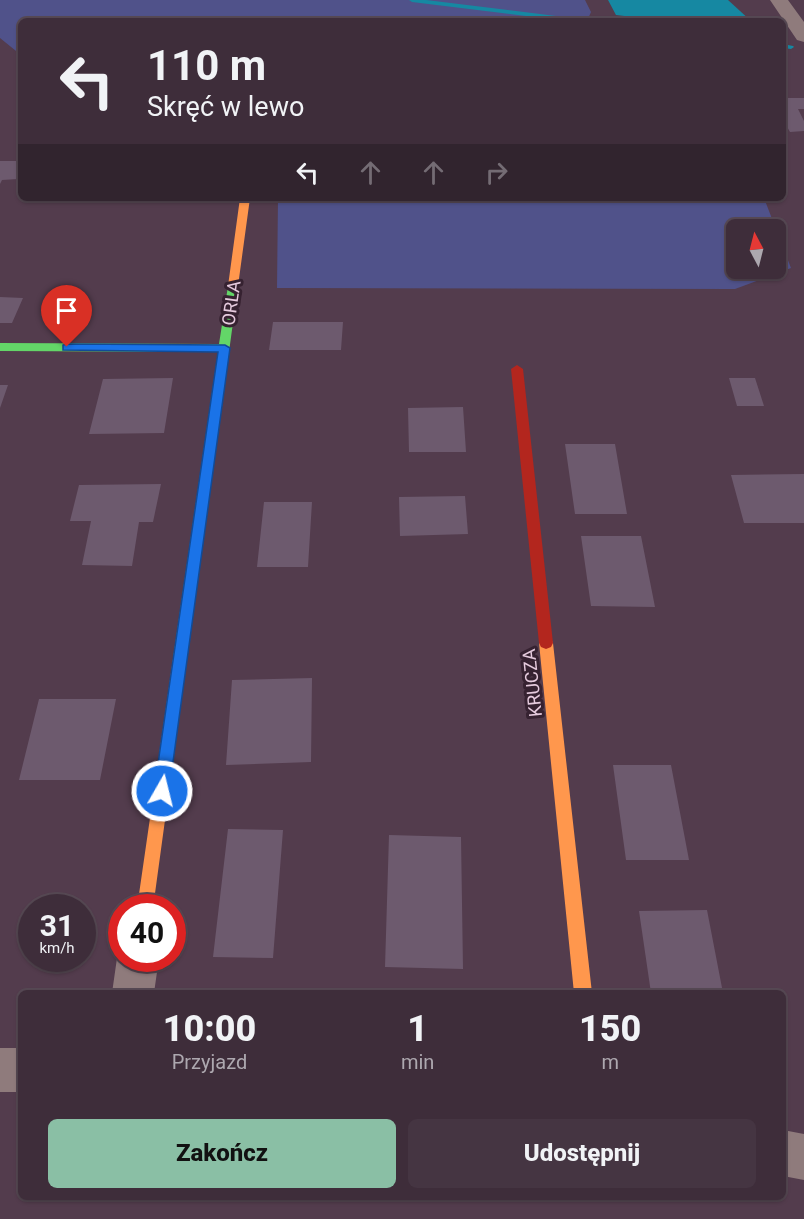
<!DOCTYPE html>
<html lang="pl">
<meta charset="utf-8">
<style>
:root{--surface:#3e2d3a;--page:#453542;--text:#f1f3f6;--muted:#ada8af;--line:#574954;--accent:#8abfa5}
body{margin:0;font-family:Roboto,sans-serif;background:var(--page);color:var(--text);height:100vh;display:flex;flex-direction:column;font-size:22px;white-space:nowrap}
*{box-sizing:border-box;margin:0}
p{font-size:20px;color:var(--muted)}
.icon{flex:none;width:33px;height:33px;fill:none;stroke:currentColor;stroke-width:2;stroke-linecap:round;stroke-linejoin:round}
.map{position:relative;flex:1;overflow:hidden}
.drawer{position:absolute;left:18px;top:990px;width:768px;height:210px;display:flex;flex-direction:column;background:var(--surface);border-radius:9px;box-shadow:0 2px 4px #0004,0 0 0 2px var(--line)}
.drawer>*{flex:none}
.banner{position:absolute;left:18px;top:18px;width:768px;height:183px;border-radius:9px;box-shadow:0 2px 4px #0004,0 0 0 2px var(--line);background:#3e2d3a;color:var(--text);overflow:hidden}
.needle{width:39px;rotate:353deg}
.buttons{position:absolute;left:726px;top:219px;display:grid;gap:12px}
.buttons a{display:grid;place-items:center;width:60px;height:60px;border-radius:9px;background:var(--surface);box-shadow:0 2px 4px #0004,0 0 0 2px var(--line);font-size:30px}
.speed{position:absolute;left:18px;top:894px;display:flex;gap:12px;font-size:30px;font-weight:700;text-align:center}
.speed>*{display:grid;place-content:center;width:78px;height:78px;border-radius:50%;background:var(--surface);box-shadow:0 2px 4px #0004,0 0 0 2px var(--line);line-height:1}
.speed small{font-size:15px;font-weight:400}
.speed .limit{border:9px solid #d22;background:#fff;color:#111}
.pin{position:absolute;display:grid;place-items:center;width:51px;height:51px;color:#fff;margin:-62px -26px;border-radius:50% 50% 50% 0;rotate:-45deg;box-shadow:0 0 6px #0007}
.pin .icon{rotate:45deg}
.me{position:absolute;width:66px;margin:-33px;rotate:8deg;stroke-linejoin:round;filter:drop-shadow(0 0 4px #0008)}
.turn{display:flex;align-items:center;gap:21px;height:126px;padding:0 30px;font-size:27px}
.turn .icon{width:78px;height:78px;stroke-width:2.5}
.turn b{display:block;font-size:42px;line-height:51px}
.lanes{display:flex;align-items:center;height:57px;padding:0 30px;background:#0003;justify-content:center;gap:30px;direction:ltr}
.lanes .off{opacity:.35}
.eta{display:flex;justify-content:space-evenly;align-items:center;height:102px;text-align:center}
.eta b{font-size:36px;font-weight:800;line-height:42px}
.action{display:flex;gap:12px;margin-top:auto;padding:12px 30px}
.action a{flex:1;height:69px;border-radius:9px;background:var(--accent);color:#111;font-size:24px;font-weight:800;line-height:69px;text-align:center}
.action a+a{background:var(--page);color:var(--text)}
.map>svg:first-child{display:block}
.green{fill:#50528a;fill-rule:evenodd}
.water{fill:#1688a2}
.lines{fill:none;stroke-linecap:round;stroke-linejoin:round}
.stream{fill:#1688a2;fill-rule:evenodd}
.building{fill:#6d5a6e}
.street{fill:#8f7b7c;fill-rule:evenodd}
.fast{fill:#63d668;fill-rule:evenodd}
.slow{fill:#ff974d;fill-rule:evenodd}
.jam{fill:#b3261e;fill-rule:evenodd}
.route{fill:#1a73e8;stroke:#114b97;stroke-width:1.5}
.labels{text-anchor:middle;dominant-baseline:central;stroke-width:6;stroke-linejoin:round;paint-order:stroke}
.street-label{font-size:18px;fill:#e6cbde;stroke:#362231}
</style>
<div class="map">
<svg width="804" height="1219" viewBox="0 0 804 1219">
<rect width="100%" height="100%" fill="#533c4d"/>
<path class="green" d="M 0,0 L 585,0 L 591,12 L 587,21 L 21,21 L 21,55 L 0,38 Z
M 278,198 L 764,198 L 791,268 L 735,289 L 277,288 ZM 736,230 L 776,230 L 776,268 L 736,268 Z"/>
<path class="water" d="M 608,0 L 728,0 L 751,21 L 667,21 L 616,15 Z"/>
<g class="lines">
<path class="stream" d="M 409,0 L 426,0 L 580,19 L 583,21 L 566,21 L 412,2 Z
M 783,44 L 793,46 L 794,47 L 791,49 L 783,48 Z"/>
</g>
<path class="building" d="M 783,98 L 804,98 L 804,109 L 798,109 L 804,121 L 804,131 L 790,132 L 786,125 L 783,125 Z
M 0,161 L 21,161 L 21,186 L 16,186 L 18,179 L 2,180 L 0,184 Z
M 0,297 L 23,298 L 12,323 L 0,323 Z
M 273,322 L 343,322 L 341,350 L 269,350 Z
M 173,378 L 164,433 L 89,434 L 103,379 Z
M 729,378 L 755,378 L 764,406 L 737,406 Z
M 0,385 L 8,385 L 0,408 Z
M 463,407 L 466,452 L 409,452 L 408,408 Z
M 565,444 L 615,444 L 627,514 L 575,514 Z
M 804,474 L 804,523 L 744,523 L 731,475 Z
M 161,484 L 153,522 L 139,522 L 132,566 L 82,565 L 91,521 L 70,521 L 79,485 Z
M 465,496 L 468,534 L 400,536 L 399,497 Z
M 264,502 L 312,502 L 308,567 L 257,567 Z
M 581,536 L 641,536 L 655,607 L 591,606 Z
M 312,678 L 311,762 L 226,765 L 232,680 Z
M 39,699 L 116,699 L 100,780 L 19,780 Z
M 613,765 L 671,765 L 689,860 L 626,860 Z
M 228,829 L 283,830 L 273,958 L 213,957 Z
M 389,835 L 461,837 L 463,969 L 385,967 Z
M 707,910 L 723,993 L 651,993 L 639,911 Z"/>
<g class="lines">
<path class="street" d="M 770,0 L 788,0 L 804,22 L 804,42 L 797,40 Z
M 122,948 L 122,958 L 159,958 L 154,993 L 112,993 L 117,958 Z
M 0,1048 L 21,1048 L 21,1092 L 0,1092 Z
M 783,1130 L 804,1134 L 804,1180 L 783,1176 Z"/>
<path class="fast" d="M 233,283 L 238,286 L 187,659 L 185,663 L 180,665 L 175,663 L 173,659 L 218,352 L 0,351 L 0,343 L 219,344 L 228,286 Z"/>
<path class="slow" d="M 240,198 L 250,198 L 238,286 L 233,289 L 228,286 Z
M 546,637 L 551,639 L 553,643 L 592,993 L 574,993 L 539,643 L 541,639 Z
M 180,653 L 185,655 L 187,659 L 153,908 L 137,908 L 173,659 L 175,655 Z"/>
<path class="jam" d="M 517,365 L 523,369 L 553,643 L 551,647 L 546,649 L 541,647 L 539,643 L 511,369 Z"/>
</g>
<path class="route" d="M 67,344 L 225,345 L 230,348 L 169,791 L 167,796 L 162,798 L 156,796 L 154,791 L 218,352 L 63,350 L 63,345 Z"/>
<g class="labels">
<g class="street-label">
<text transform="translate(231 303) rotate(-82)">ORLA</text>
<text transform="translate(532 683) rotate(-96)">KRUCZA</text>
</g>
</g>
</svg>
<div class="buttons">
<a><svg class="needle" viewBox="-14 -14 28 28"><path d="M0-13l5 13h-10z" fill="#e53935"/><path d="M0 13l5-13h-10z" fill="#ada8af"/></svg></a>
</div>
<div class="speed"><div>31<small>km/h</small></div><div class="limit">40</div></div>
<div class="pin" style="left:67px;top:347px;background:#d93025"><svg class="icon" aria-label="arrive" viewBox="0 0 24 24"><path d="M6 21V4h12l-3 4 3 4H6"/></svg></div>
<svg class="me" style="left:162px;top:791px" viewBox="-20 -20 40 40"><circle r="17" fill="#1a73e8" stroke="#fff" stroke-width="3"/><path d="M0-11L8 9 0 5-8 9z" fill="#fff"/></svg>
<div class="banner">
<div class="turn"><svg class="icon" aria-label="left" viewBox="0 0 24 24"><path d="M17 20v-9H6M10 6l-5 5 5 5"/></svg><div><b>110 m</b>Skręć w lewo</div></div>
<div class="lanes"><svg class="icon" aria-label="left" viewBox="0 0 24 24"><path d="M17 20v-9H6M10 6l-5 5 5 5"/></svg><svg class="icon off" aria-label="ahead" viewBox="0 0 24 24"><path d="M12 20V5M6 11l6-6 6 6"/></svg><svg class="icon off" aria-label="ahead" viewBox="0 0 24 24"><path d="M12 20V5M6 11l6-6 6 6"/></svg><svg class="icon off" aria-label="right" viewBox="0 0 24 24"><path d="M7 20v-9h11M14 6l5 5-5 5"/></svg></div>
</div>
<section class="drawer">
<div class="eta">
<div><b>10:00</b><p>Przyjazd</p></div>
<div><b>1</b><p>min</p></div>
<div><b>150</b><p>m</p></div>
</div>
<div class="action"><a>Zakończ</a><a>Udostępnij</a></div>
</section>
</div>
